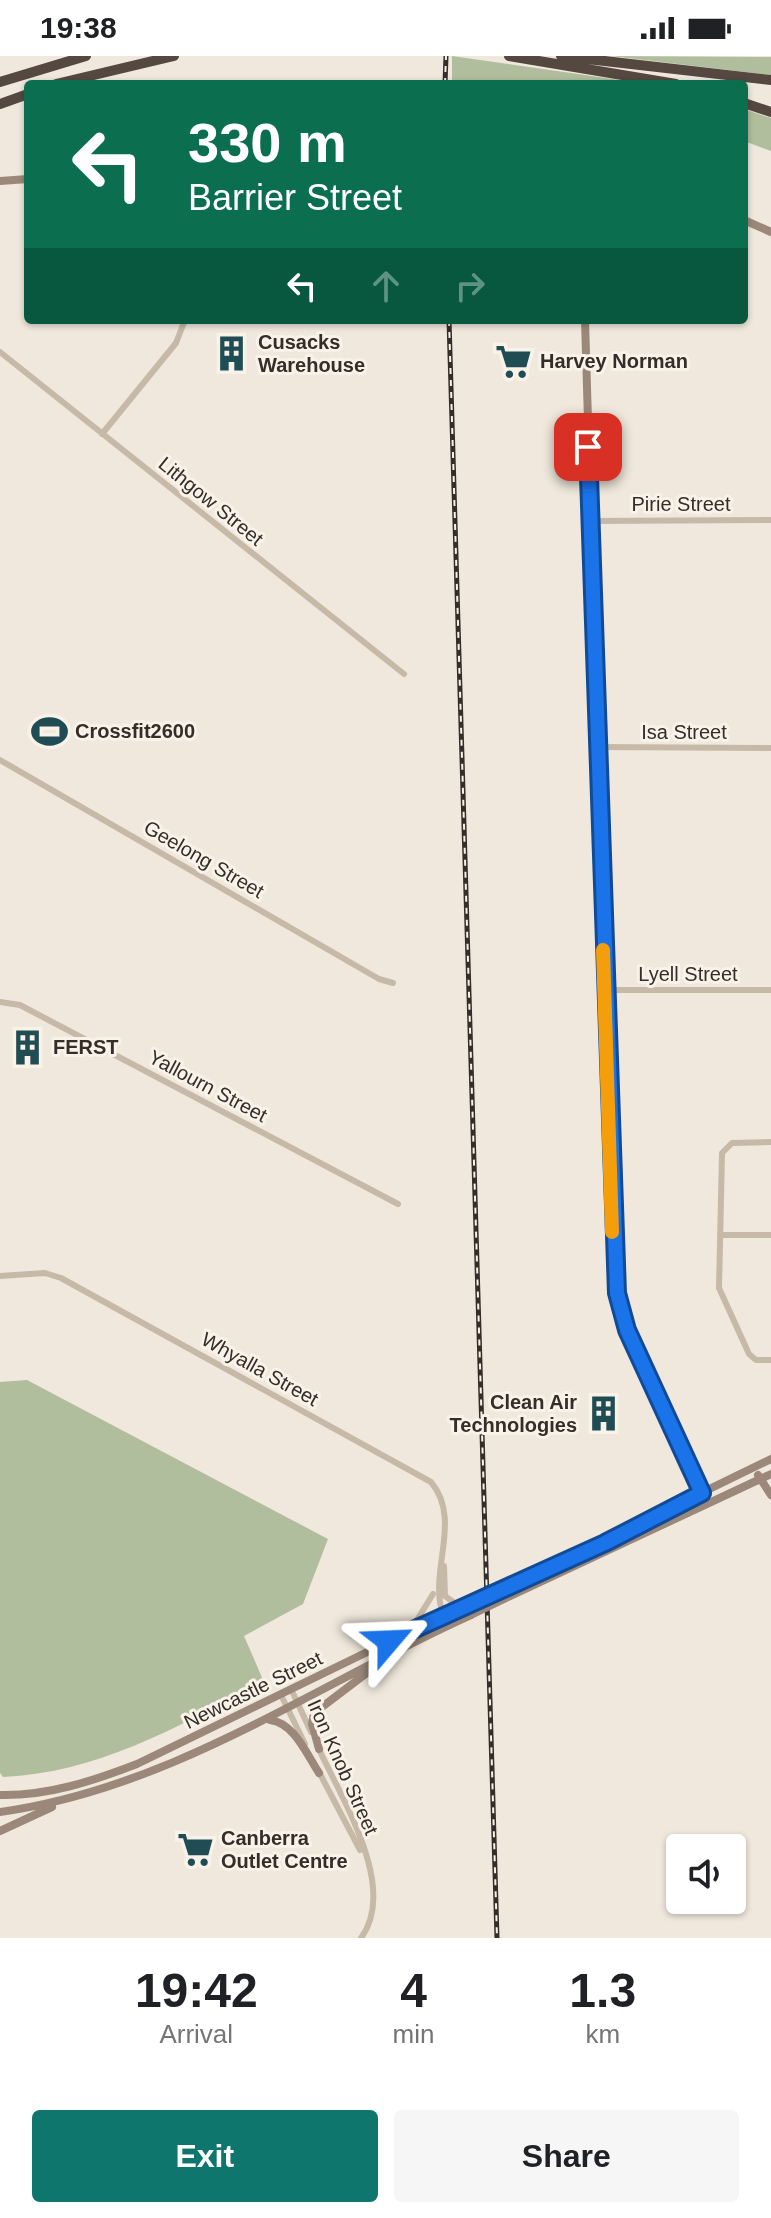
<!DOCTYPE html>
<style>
:root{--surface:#fff;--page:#f6f6f6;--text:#202124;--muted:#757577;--accent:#0f766e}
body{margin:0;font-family:Helvetica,sans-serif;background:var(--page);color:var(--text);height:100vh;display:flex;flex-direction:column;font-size:30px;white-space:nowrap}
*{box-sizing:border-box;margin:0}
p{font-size:26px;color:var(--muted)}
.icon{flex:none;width:44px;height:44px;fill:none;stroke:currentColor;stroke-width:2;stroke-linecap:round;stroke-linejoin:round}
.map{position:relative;height:1882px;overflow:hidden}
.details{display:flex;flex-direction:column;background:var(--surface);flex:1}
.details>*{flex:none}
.hud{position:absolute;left:24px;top:24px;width:724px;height:244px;border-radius:8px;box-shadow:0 2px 6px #0004;background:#0b6e4f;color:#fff;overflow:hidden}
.controls{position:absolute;left:666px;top:1778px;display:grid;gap:16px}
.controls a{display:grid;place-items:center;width:80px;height:80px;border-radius:8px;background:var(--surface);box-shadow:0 2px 6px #0004;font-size:40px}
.pin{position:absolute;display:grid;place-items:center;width:68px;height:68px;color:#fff;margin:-34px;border-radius:16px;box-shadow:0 4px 12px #0006}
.me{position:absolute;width:88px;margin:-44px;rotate:64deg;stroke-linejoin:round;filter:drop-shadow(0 0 6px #0008)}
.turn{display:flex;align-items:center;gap:28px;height:168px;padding:0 32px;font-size:36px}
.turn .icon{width:104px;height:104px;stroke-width:2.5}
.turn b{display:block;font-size:56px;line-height:68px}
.lanes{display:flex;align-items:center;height:76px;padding:0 32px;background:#0003;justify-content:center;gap:40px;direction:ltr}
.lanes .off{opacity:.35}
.eta{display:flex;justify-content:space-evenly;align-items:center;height:136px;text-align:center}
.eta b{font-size:48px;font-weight:600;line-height:56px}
.cta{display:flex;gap:16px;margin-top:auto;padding:16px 32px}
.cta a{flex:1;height:92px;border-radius:8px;background:var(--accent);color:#fff;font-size:32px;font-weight:600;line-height:92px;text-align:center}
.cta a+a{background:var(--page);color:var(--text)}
.status{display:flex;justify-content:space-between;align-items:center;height:56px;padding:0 40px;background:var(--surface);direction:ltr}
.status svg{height:22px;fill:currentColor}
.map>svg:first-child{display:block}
.green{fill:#b1be9d}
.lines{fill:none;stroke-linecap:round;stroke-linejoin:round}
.street{stroke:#c7b9a8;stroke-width:6}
.secondary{stroke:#9b887a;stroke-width:8}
.highway{stroke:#554840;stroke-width:10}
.rail-casing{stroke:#352d28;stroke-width:5}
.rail{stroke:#f8f2e8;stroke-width:2;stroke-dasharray:6;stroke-linecap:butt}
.secondary-bridge{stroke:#9b887a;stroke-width:8}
.route-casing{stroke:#114b97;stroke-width:20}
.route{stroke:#1a73e8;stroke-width:14}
.slow{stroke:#f59e0b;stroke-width:14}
.labels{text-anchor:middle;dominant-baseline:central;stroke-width:6;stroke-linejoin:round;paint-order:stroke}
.poi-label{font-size:20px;font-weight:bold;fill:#352d28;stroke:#f8f2e8;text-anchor:start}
.street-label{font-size:20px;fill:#352d28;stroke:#f8f2e8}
</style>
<div class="status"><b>19:38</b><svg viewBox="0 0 49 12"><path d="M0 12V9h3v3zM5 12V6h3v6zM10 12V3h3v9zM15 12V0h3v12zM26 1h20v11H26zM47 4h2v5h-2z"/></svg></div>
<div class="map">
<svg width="771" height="1882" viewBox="0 0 771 1882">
<rect width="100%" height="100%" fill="#f0e8dc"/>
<path class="green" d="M 452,0 L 648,28 L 452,28 Z
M 611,0 L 771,1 L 771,19 Z
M 744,53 L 771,62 L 771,95 L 744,85 Z
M 27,1324 L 328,1483 L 303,1548 L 244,1580 L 264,1626 C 180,1669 100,1717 3,1721 L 0,1717 L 0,1326 Z"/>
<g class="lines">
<path class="street" d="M 0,296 L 404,618
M 102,378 L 176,287 L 185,264
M 591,465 L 771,464
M 598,691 L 771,692
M 0,704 L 379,923 L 393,927
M 604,934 L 771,934
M 0,946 L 20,949 L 398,1148
M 771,1086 L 732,1087 L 722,1097 L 719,1232 L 749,1298 L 756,1304 L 771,1304
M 720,1179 L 771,1179
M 0,1220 L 45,1217 L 61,1222 L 431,1426 C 463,1464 428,1515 443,1559
M 444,1510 L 445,1540 L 460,1551
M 412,1572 L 433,1538
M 292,1635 L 311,1676
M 282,1641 L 305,1688
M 317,1689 C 340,1740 399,1831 361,1882
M 319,1716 L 360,1794"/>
<path class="secondary" d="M 0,125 L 28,123
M 744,164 L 771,176
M 585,264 L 613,1201 C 622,1285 667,1361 702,1437
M 758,1419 L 771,1439
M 673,1461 L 693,1450 L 701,1437
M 504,1533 L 771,1403
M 504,1543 L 771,1418
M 270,1664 C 294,1667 306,1697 319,1717
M 319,1693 L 312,1668 L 314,1657 L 372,1613
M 0,1739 C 48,1740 93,1725 137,1708 L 470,1546
M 0,1756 C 173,1732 315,1629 471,1559
M 0,1775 L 52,1751"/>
<path class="highway" d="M 509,0 L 676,28
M 561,0 L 771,24
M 0,26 L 86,0
M 56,28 L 174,0
M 744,47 L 771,56
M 0,48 L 28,38"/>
<defs>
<path id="rail" d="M 445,28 L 446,0
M 449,264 L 497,1882"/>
</defs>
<use href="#rail" class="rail-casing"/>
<use href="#rail" class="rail"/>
<path class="secondary-bridge" d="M 470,1546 L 504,1533
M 471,1559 L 504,1543"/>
</g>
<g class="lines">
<defs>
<path id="route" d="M 389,1585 L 605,1487 L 702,1437 L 627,1274 L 617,1237 L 588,391"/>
</defs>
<use href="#route" class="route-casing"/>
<use href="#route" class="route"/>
<path class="slow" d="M 603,894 L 612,1176"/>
</g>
<defs>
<symbol id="building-bare" viewBox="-9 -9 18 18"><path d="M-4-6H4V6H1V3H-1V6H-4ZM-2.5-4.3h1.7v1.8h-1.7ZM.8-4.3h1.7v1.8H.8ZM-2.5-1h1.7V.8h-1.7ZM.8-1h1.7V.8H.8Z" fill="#204d54" stroke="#f8f2e8" stroke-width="2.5" paint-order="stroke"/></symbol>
<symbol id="supermarket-bare" viewBox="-9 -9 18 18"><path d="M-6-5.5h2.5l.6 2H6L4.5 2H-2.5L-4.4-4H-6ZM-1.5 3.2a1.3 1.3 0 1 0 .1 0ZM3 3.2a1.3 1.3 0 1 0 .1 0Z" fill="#204d54" stroke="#f8f2e8" stroke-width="2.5" paint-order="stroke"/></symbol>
<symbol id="stadium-bare" viewBox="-9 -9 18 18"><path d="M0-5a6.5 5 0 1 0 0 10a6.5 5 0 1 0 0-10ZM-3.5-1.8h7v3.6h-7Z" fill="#204d54" stroke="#f8f2e8" stroke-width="2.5" paint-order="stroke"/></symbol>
</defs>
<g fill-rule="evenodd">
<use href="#building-bare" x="206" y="272" width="51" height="51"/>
<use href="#supermarket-bare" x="488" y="280" width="51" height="51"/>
<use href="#stadium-bare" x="24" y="650" width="51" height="51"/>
<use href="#building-bare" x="2" y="966" width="51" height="51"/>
<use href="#building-bare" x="578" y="1332" width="51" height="51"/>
<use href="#supermarket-bare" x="170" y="1768" width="51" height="51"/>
</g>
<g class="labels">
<g class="poi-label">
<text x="258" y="286">Cusacks<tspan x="258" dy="23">Warehouse</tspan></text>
<text x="540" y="305">Harvey Norman</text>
<text x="75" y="675">Crossfit2600</text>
<text x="53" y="991">FERST</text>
<text x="577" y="1346" text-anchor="end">Clean Air<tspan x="577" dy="23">Technologies</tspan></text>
<text x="221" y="1782">Canberra<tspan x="221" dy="23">Outlet Centre</tspan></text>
</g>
<g class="street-label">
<text transform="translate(211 445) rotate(39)">Lithgow Street</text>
<text x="681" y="448">Pirie Street</text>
<text x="684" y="676">Isa Street</text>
<text transform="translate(204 803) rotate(30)">Geelong Street</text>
<text x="688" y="918">Lyell Street</text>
<text transform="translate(208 1030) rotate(28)">Yallourn Street</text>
<text transform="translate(260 1313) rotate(29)">Whyalla Street</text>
<text transform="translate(253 1634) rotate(-26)">Newcastle Street</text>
<text transform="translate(343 1711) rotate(66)">Iron Knob Street</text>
</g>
</g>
</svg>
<div class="controls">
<a><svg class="icon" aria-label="sound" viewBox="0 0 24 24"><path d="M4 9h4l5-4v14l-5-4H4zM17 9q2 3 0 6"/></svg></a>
</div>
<div class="pin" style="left:588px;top:391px;background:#d93025"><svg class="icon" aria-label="arrive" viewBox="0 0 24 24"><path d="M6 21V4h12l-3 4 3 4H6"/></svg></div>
<svg class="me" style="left:389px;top:1585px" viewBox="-20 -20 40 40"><path d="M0-17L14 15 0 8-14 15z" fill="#1a73e8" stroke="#fff" stroke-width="4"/></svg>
<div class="hud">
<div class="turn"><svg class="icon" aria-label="left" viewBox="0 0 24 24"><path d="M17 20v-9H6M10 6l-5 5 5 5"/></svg><div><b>330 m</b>Barrier Street</div></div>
<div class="lanes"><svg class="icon" aria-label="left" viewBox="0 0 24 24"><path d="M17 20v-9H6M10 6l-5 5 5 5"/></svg><svg class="icon off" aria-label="ahead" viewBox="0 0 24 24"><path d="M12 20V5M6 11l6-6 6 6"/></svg><svg class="icon off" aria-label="right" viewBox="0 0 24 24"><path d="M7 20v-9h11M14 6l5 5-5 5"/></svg></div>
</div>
</div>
<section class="details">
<div class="eta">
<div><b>19:42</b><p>Arrival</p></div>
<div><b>4</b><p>min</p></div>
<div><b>1.3</b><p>km</p></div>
</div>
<div class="cta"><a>Exit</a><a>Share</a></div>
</section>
